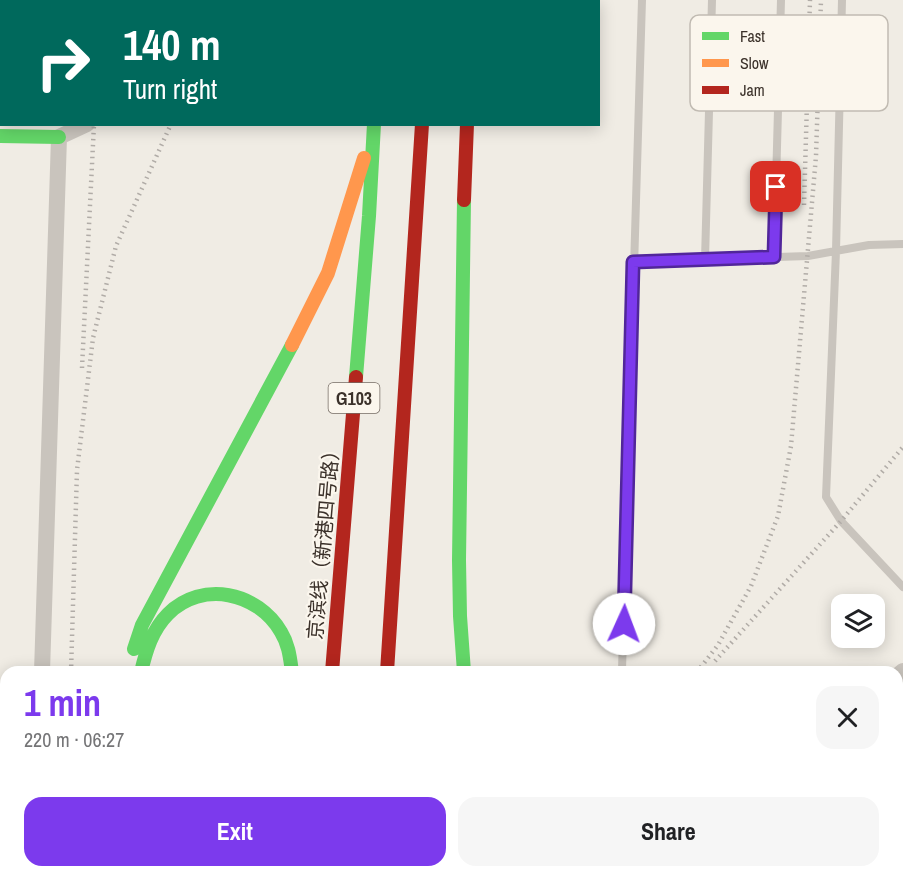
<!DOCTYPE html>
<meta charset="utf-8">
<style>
:root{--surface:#fff;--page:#f6f6f6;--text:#202124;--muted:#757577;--accent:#7c3aed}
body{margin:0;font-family:"Archivo Narrow","Noto Sans SC",sans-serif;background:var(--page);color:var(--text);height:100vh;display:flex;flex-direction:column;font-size:22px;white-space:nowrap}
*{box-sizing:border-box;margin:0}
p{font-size:20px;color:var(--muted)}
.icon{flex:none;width:33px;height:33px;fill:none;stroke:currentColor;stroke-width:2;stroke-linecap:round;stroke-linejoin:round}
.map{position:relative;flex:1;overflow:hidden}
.panel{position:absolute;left:0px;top:666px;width:903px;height:212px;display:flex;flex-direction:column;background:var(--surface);border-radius:18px 18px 0 0;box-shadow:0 3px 15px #0003}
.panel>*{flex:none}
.hud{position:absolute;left:0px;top:0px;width:600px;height:126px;box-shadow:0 3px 15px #0003;background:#00695c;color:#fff;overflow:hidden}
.controls{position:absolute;left:831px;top:594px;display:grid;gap:12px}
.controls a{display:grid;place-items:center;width:54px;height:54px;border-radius:12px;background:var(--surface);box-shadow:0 3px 15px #0003;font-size:30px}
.pin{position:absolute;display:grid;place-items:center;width:51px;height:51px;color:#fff;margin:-26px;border-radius:12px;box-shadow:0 3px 9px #0006}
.me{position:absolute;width:66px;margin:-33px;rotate:2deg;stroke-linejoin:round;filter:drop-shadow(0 0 4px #0008)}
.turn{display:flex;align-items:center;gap:21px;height:126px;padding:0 24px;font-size:27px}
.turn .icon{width:78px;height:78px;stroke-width:2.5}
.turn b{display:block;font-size:42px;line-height:51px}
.round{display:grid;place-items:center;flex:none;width:63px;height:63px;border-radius:18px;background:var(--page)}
.head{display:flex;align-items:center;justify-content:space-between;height:102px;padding:0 24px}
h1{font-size:36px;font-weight:700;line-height:45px;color:var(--accent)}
.primary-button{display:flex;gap:12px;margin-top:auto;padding:12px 24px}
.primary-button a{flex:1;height:69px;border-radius:18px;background:var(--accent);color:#fff;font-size:24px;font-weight:700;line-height:69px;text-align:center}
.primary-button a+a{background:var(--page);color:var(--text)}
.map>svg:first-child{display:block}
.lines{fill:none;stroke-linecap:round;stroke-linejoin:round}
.lane{stroke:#c9c4bd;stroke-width:8}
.street{stroke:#c9c4bd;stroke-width:16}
.fast{stroke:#63d668;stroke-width:14}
.slow{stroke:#ff974d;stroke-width:14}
.jam{stroke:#b3261e;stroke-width:14}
.rail{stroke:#b1aca7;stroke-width:4.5;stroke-dasharray:1.5 4.5;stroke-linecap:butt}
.fast-bridge{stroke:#63d668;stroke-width:14}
.route-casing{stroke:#51269a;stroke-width:15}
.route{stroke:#7c3aed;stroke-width:10}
.labels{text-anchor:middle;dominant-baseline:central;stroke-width:4.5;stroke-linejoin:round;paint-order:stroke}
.shield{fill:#fbf6ed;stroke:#756c64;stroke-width:1.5}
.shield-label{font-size:18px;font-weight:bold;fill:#3b312a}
.street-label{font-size:20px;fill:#3b312a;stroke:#fbf6ed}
.key{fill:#fbf6ed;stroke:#c1bbb2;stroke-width:1.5}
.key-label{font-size:16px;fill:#3b312a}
</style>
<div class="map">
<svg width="903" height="877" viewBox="0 0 903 877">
<rect width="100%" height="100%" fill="#f0ece4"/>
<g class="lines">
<path class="lane" d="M 842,0 L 836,251 L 826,497 L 841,521 L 903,587
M 774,257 L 781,0
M 705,260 L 712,0
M 633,262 L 808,256 L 869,245 L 903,244
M 622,670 L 642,0"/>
<path class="street" d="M 140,2 L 140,0
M 42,672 L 59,137 L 87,124
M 897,676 L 903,671
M 0,833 L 6,831
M 669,877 L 672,872"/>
<path class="fast" d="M 431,0 L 431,2
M 0,136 L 59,137
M 356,377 L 369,216 L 374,124
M 134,649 L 142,625 L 292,345
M 141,672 C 146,651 152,630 168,614 C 202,580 258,592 281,632 C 289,645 290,658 292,672
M 464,672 L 460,616 L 459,560 L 464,200
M 315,877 L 316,872
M 368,877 L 369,872"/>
<path class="slow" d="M 475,0 L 475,2
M 292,345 L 328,273 L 364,158
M 275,872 L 275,877"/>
<path class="jam" d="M 383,0 L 383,2
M 464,200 L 467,124
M 332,672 L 356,377
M 387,672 L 422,124
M 155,872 L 160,877
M 47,877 L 56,872"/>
<path class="rail" d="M 94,2 L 94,0
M 224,2 L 224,0
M 804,205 L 810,0
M 82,368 L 94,124
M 715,661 L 841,521 L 903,447
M 71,672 L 77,470 L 93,338 L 116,246 L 171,124
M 697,672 L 718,645 L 751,586 L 778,516 L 791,446 L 816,156 L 821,0
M 65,877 L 65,872
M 553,877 L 555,872"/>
<path class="fast-bridge" d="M 555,872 L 560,877"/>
</g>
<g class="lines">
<defs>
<path id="route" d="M 624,624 L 633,262 L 774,257 L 776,187"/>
</defs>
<use href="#route" class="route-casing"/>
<use href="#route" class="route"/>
</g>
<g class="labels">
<rect class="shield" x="328.5" y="383" width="51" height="30" rx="4.5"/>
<g class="shield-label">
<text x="354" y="398">G103</text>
</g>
<g class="street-label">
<text transform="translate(323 540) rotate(-85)">京滨线（新港四号路）</text>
</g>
</g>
<rect x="690" y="15" width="198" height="96" rx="9" class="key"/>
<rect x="702" y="32" width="27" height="8" fill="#63d668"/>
<rect x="702" y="59" width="27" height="8" fill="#ff974d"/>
<rect x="702" y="86" width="27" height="8" fill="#b3261e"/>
<g class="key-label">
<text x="740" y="42">Fast</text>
<text x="740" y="69">Slow</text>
<text x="740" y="96">Jam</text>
</g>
</svg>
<div class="controls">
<a><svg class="icon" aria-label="layers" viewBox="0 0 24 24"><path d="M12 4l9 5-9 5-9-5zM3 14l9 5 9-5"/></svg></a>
</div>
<div class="pin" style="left:776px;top:187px;background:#d93025"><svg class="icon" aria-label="arrive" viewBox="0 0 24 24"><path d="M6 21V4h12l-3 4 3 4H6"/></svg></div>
<svg class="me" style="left:624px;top:624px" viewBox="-20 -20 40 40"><circle r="19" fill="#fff"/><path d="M0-13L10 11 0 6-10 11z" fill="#7c3aed"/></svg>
<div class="hud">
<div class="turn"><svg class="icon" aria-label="right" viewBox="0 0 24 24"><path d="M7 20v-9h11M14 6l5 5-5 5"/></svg><div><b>140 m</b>Turn right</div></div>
</div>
<section class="panel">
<div class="head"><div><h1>1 min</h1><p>220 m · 06:27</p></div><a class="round"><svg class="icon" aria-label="close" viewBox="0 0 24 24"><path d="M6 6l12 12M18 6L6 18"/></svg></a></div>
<div class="primary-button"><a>Exit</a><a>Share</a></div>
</section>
</div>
